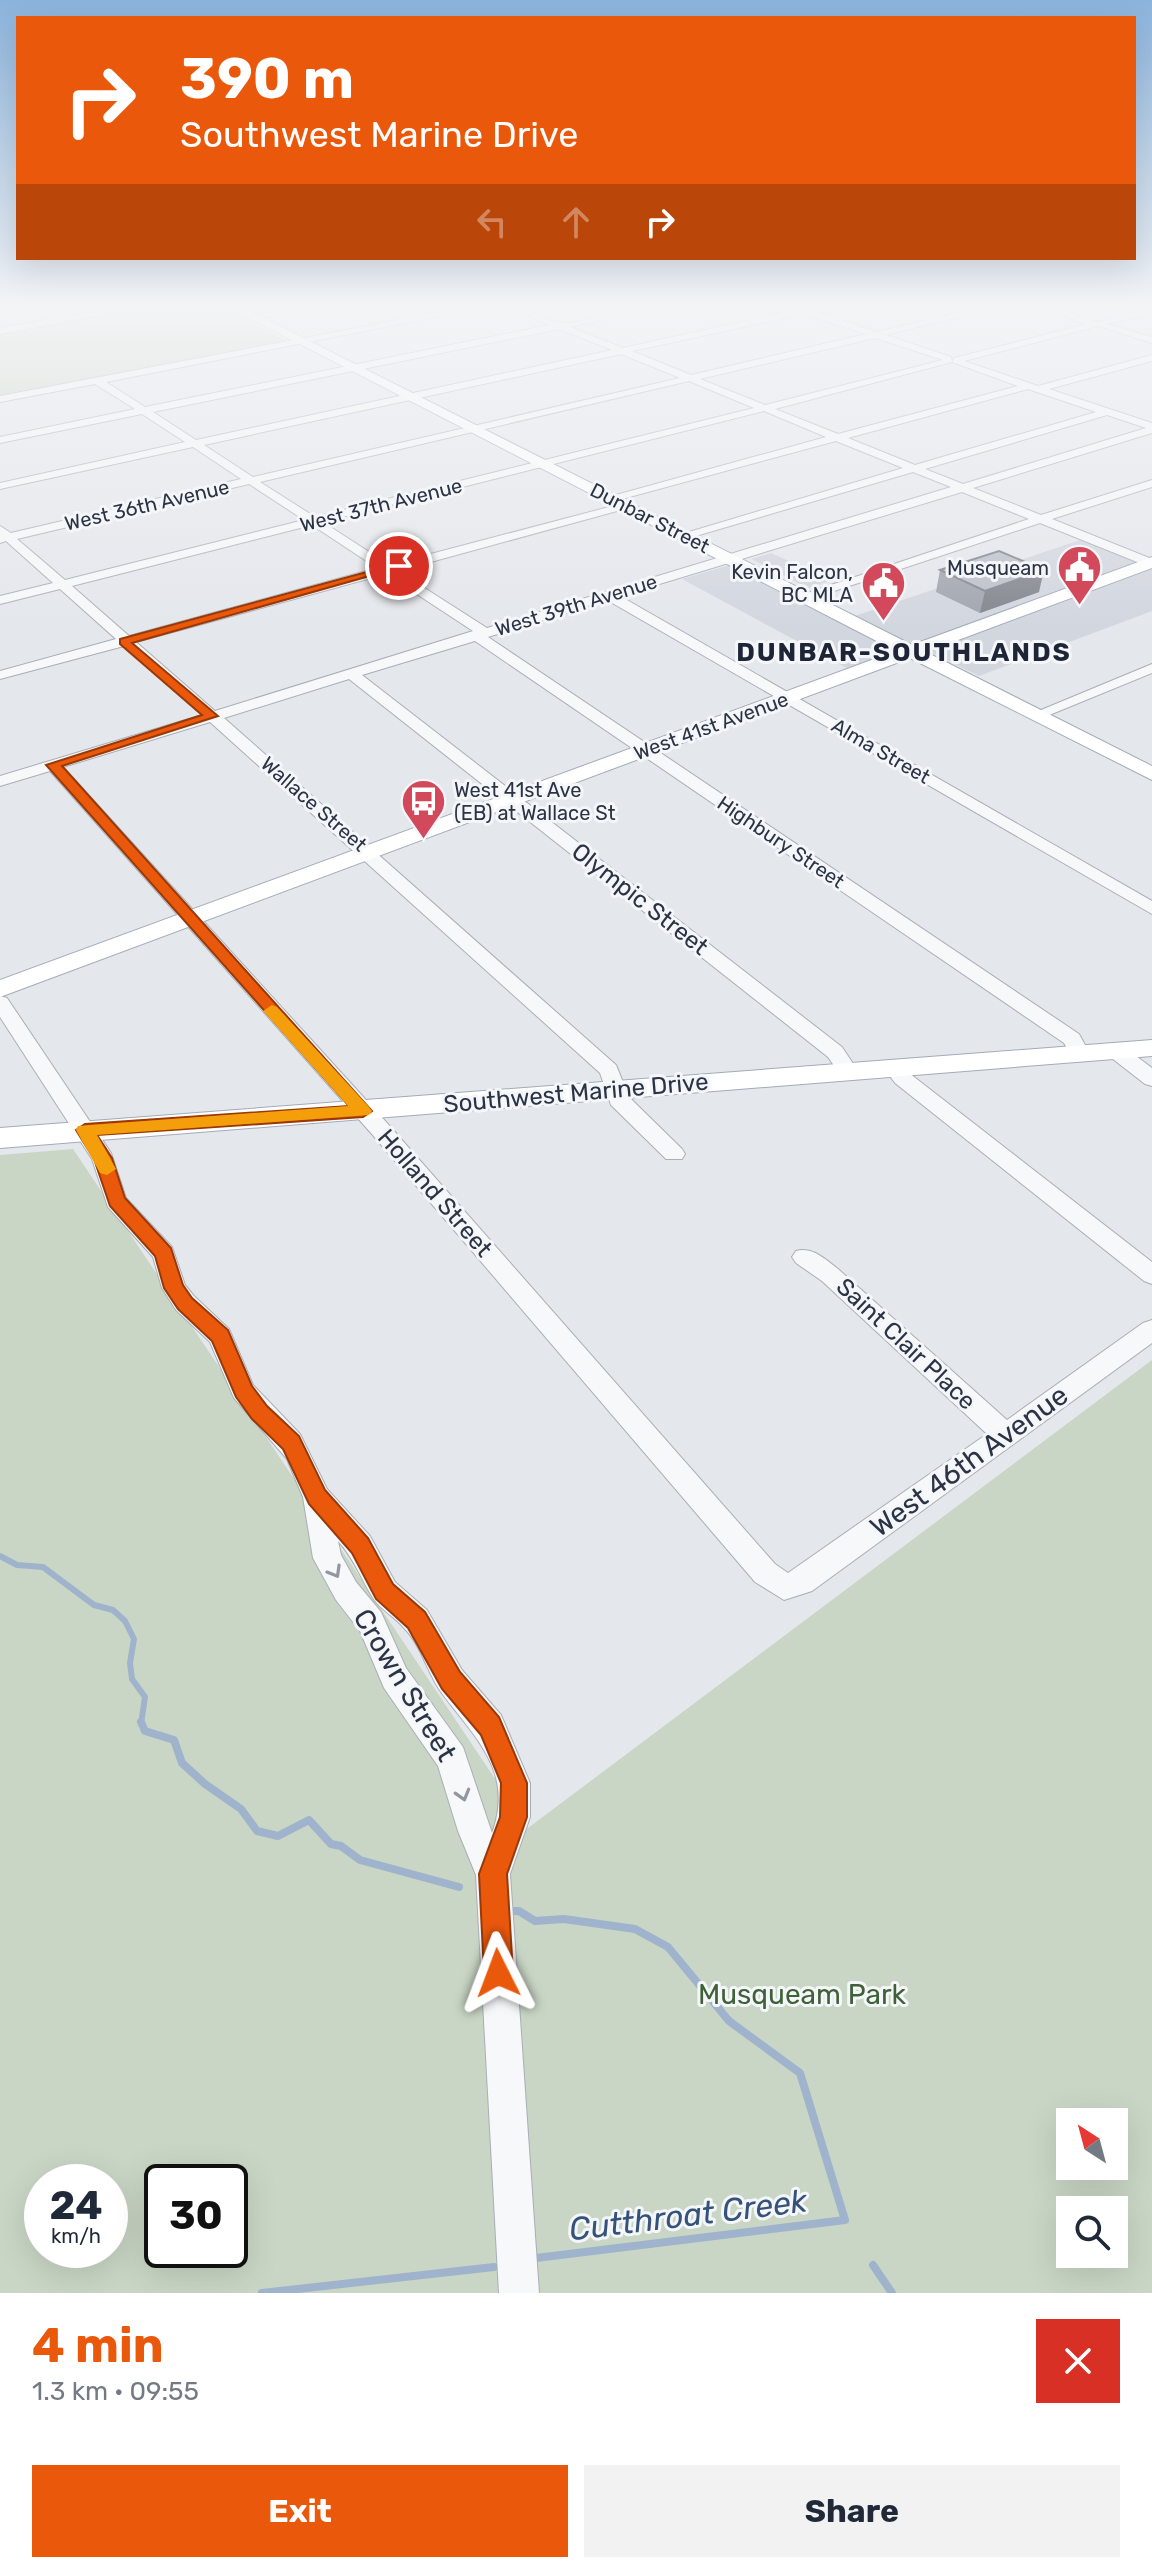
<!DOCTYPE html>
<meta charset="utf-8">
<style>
:root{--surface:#fff;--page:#f2f2f3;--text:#1f2937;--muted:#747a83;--accent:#ea580c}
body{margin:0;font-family:Rubik,sans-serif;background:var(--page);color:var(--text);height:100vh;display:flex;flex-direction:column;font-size:30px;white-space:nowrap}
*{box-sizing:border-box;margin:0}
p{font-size:26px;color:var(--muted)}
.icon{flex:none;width:44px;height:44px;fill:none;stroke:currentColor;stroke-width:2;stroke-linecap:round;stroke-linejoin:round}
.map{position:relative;height:2293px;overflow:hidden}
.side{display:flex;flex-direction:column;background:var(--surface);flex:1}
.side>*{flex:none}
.top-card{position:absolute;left:16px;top:16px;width:1120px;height:244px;border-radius:0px;box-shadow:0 8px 32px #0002;background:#ea580c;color:#fff;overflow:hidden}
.needle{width:52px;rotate:324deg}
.fabs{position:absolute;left:1056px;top:2108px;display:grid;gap:16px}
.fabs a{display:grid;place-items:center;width:72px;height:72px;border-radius:0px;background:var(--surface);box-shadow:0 8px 32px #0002;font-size:40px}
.speed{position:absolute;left:24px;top:2164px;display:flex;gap:16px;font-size:40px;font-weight:700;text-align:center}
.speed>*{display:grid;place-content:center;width:104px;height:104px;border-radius:50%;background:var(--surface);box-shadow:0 8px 32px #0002;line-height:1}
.speed small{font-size:20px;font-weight:400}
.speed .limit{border:4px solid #111;border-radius:12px;background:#fff;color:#111}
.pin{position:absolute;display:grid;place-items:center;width:68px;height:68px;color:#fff;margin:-34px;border:4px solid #fff;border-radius:50%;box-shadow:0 2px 8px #0007}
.me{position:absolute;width:88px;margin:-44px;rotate:357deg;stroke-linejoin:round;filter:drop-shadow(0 0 6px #0008)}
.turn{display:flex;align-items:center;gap:28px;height:168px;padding:0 32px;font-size:36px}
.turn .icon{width:104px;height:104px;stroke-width:2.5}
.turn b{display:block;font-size:56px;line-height:68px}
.lanes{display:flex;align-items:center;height:76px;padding:0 32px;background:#0003;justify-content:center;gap:40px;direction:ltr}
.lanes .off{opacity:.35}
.round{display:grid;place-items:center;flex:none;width:84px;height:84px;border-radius:0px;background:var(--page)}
.overview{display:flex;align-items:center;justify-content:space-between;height:136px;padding:0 32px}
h1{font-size:48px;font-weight:700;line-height:60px;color:var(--accent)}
.action{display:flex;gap:16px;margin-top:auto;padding:16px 32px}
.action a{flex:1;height:92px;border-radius:0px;background:var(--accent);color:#fff;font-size:32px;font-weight:700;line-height:92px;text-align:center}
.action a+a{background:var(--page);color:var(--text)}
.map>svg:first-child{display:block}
.built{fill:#d2d6de}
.green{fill:#c9d6c5;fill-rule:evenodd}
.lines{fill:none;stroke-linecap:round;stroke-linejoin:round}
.stream-far1{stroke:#9fb4cc;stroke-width:6}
.stream{stroke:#9fb4cc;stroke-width:8}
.minor-casing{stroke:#a9aeb7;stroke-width:2}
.major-casing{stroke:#a3abb8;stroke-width:2}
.minor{fill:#f7f8fa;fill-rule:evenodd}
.major{fill:#fff;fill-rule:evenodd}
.wall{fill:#a1a5ae}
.shaded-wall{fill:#83868d}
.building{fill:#bbc0ca;stroke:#83868d;stroke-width:2}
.oneway{stroke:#9196a0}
.route{fill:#ea580c;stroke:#983908;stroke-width:2}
.slow{fill:#f59e0b}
.labels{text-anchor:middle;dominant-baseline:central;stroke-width:6;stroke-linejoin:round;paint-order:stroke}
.far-street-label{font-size:20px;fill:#2b3445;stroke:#f4f6f9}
.far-poi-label{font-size:20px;fill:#2b3445;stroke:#f4f6f9;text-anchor:end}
.street-label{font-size:24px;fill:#2b3445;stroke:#f4f6f9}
.far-district-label{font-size:26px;font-weight:bold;letter-spacing:2px;fill:#1d2536;stroke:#f4f6f9}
.near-street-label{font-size:28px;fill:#2b3445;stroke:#f4f6f9}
.near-park-label{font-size:28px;fill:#3f6138;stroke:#f4f6f9}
.near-water-label{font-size:32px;font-style:italic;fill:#34527a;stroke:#f4f6f9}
</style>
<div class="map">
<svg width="1152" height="2293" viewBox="0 0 1152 2293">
<rect width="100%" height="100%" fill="#e4e7ec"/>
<path class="built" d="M 1080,540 L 1152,569 L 1152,611 L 979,676 L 914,644 L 847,668 L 682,579 L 730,565 L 840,621 Z
M 771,553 L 789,561 L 829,581 L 808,588 L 751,559 Z"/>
<path class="green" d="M 153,307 L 220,307 L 287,341 L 0,396 L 0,333 Z
M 73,1149 L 528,1828 L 1152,1360 L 1152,2293 L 0,2293 L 0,1155 ZM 1070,2122 L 1114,2122 L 1114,2166 L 1070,2166 ZM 42,2182 L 110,2182 L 110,2250 L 42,2250 ZM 162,2182 L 230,2182 L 230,2250 L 162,2250 ZM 1070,2210 L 1114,2210 L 1114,2254 L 1070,2254 Z"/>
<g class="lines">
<path class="stream-far1" d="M 0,1556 L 17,1565 L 43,1567 L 94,1605 L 113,1610 L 125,1621 L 134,1639 L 130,1663 L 132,1679 L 145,1697 L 141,1724"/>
<path class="stream" d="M 141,1722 L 145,1731 L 174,1740 L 182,1763 L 205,1784 L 241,1809 L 257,1831 L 278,1836 L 309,1820 L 331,1844 L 341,1846 L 360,1860 L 459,1887
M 506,1911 L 519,1911 L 535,1921 L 564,1919 L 635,1929 L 668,1947 L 729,2021 L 800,2073 L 845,2220 L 536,2258
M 873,2265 L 892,2293
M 262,2293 L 494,2267"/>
<defs>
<path id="minor" d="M 120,307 L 141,307 L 0,334 L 0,328 Z
M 293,307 L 314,307 L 253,320 L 249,317 Z
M 467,307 L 486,307 L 106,382 L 145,407 L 550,325 L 509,307 C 528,307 545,323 563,323 C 594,322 624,307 656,307 L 570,327 L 623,348 L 810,307 L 827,307 L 815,311 L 876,332 L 983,307 L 999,307 L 886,335 L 951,357 L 952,362 L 954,358 L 1087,324 L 1035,307 L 1049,307 L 1097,322 L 1152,308 L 1152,314 L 1106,324 L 1152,337 L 1152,343 L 1098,326 L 964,361 L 1038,386 L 1152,355 L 1152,361 L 1049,389 L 1152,423 L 1152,433 L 973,488 L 1041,515 L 1152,480 L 1152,487 L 1052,519 L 1152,559 L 1152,568 L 1040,523 L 810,599 L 798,596 L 1029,519 L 962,492 L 620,596 L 1152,901 L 1152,914 L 607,600 L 488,637 L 1079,1034 L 1090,1054 L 1087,1059 L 1073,1059 L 1064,1043 L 475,641 L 362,675 L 842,1047 L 858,1071 L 855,1076 L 841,1076 L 828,1057 L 349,679 L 224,718 L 616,1065 L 629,1097 L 682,1149 L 685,1154 L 682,1159 L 666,1159 L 611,1105 L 600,1073 L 210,722 L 63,767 L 387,1123 L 775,1564 L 788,1573 L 987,1434 L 822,1281 L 796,1263 L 792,1257 L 796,1251 C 812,1246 825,1259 838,1269 L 1007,1420 L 1143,1323 L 1152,1320 L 1152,1343 L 812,1591 L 784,1600 L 755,1582 L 371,1133 L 50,771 L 0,786 L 0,776 L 202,715 L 124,646 L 0,679 L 0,671 L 116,639 L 60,589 L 0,604 L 0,596 L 53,583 L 6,541 L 0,543 L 0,526 L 11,533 L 241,479 L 193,447 L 0,489 L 0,483 L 185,442 L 142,414 L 0,443 L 0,437 L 135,409 L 95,384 L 0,402 L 0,396 ZM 804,314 L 866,334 L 691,375 L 632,351 ZM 559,329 L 612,350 L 196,440 L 153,412 ZM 875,338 L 943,360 L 765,405 L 700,379 ZM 621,354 L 680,378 L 253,477 L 204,445 ZM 952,362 L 1018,386 L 838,434 L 775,409 ZM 689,381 L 754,408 L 315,517 L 260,482 ZM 1028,389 L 1096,412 L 915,465 L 848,438 ZM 764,411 L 826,437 L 605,498 L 611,502 L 836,441 L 903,468 L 679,535 L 689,538 L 913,472 L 951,487 L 487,628 L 398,571 L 628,508 L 628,502 L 389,565 L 323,522 ZM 1107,415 L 1146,428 L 963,484 L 925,469 ZM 249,484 L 304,520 L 65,580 L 17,539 ZM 312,525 L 377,568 L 129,636 L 72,586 ZM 386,574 L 473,631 L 215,711 L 136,642 Z
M 1152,664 L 1152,673 L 1042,718 L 1037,720 L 1029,715 Z
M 0,996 L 7,998 L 111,1153 L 126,1198 L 172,1247 L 185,1285 L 194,1296 L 229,1329 L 253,1385 L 300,1434 L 327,1489 L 370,1536 L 395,1582 L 427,1610 L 462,1670 L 501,1715 L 530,1783 L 530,1817 L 510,1874 L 539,2293 L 499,2293 L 476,1875 L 458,1831 L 438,1766 L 384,1688 L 360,1631 L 336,1600 L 313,1558 L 303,1497 L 287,1459 L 234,1398 L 210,1342 L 176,1310 L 162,1288 L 153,1257 L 108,1207 L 92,1159 L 0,1017 ZM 338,1541 C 354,1558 361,1579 373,1598 C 381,1610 395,1617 404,1628 C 421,1645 427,1672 441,1692 C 474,1737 515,1771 492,1833 L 463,1747 L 406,1668 L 381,1612 L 356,1582 L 341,1555 Z
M 1116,1044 L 1123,1046 L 1152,1068 L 1152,1086 L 1145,1084 L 1109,1056 L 1106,1051 L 1109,1046 Z
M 894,1061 L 901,1063 L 909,1073 L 1152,1262 L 1152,1284 L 1144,1281 L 895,1083 L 884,1068 Z"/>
<path id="major" d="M 228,307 L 242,307 L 912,645 L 1152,557 L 1152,568 L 926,652 L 1152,766 L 1152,780 L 910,658 L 0,997 L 0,980 L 896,651 Z
M 1152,1040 L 1152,1056 L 0,1148 L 0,1128 Z"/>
</defs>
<use href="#minor" class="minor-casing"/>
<use href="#major" class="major-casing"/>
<use href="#minor" class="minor"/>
<use href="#major" class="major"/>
</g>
<path class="wall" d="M 940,570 L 1039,592 L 980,613 L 936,592 Z"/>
<path class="shaded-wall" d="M 1044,570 L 1039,592 L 980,613 L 985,591 Z"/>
<path class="building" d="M 999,551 L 1044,570 L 985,591 L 940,570 Z"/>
<defs><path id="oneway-chevron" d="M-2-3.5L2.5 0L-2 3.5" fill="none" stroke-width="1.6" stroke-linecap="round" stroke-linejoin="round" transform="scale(2)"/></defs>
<g class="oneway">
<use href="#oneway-chevron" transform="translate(335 1572) rotate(60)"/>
<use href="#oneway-chevron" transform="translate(463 1795) rotate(74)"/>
</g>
<linearGradient id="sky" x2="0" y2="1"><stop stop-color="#8bb4dd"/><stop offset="0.49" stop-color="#f3f4f6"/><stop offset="1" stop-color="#f3f4f6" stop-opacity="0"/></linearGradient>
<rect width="1152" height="628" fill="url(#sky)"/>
<path class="route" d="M 396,564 L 405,566 L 132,643 L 218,716 L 62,766 L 372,1111 L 363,1117 L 97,1135 L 112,1158 L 125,1198 L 171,1248 L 183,1285 L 192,1298 L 228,1330 L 252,1386 L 267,1406 L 299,1436 L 325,1490 L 368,1538 L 393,1584 L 425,1612 L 460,1672 L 499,1717 L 527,1783 L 527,1817 L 507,1874 L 513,1973 L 508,1984 L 498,1988 L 488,1984 L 484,1973 L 479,1874 L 500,1817 L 501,1783 L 481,1735 L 442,1689 L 408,1628 L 376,1599 L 352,1553 L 309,1504 L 283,1449 L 252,1419 L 236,1397 L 212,1341 L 178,1309 L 164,1288 L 155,1256 L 110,1206 L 94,1159 L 76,1130 L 85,1124 L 349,1106 L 46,765 L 202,715 L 120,644 L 120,639 Z"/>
<path class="slow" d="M 272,1005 L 277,1007 L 369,1107 L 372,1111 L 369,1115 L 97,1135 L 116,1169 L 107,1175 L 100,1173 L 76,1130 L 78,1126 L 348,1106 L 266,1014 L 263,1011 Z"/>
<defs>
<symbol id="civic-pin" viewBox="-11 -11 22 30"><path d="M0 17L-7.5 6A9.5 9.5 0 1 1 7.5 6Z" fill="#d1495b" stroke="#f4f6f9"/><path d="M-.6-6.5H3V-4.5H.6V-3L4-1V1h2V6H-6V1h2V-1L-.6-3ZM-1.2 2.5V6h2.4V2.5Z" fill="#fff"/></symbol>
<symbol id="bus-pin" viewBox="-11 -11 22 30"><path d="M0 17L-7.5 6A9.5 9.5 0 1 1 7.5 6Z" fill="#d1495b" stroke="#f4f6f9"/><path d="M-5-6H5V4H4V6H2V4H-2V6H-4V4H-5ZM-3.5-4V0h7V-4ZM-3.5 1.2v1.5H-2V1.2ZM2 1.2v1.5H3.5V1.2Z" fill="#fff"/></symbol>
</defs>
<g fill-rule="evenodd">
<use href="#civic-pin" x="1054" y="542" width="51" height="69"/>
<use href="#civic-pin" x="858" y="558" width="51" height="69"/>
<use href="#bus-pin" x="398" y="776" width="51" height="69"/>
</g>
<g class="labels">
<g class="far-street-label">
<text transform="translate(147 505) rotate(-13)">West 36th Avenue</text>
<text transform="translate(381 505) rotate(-14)">West 37th Avenue</text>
<text transform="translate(650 518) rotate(27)">Dunbar Street</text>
<text transform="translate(576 605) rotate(-17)">West 39th Avenue</text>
<text transform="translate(711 726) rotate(-20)">West 41st Avenue</text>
<text transform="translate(881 751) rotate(30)">Alma Street</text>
<text transform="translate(314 804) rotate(41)">Wallace Street</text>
<text transform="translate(781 842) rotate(34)">Highbury Street</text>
</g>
<g class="far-poi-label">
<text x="1049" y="568">Musqueam</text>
<text x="853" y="572">Kevin Falcon,<tspan x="853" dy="23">BC MLA</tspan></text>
<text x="454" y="790" text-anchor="start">West 41st Ave<tspan x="454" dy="23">(EB) at Wallace St</tspan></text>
</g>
<g class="street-label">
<text transform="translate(640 899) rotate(38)">Olympic Street</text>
<text transform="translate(576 1093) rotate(-5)">Southwest Marine Drive</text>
<text transform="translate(435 1193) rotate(49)">Holland Street</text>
<text transform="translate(906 1344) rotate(43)">Saint Clair Place</text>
</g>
<g class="far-district-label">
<text x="904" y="652">DUNBAR-SOUTHLANDS</text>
</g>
<g class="near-street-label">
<text transform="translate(969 1461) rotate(-36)">West 46th Avenue</text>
<text transform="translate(405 1685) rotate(59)">Crown Street</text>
</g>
<g class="near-park-label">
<text x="802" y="1994">Musqueam Park</text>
</g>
<g class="near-water-label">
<text transform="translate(688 2215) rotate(-7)">Cutthroat Creek</text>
</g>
</g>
</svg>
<div class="fabs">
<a><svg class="needle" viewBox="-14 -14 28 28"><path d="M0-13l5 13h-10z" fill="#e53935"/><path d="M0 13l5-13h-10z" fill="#747a83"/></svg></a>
<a><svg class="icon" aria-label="search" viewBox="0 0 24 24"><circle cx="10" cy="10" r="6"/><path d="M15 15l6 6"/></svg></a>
</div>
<div class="speed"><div>24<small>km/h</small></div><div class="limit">30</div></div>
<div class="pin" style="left:399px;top:566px;background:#d93025"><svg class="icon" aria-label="arrive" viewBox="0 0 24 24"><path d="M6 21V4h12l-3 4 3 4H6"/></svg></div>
<svg class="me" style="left:498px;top:1973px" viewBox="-20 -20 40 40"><path d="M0-17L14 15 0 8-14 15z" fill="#ea580c" stroke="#fff" stroke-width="4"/></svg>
<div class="top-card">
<div class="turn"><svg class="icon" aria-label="right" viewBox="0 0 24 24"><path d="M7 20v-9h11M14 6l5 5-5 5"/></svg><div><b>390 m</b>Southwest Marine Drive</div></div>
<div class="lanes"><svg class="icon off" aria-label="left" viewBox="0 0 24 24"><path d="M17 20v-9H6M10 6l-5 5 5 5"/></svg><svg class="icon off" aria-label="ahead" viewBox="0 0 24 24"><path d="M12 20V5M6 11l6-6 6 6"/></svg><svg class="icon" aria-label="right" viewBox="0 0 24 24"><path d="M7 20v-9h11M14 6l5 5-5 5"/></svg></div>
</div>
</div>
<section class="side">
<div class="overview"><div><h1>4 min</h1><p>1.3 km · 09:55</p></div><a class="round" style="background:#d93025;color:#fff"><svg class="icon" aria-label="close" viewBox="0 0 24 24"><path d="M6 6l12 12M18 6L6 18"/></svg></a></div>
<div class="action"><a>Exit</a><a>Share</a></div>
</section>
